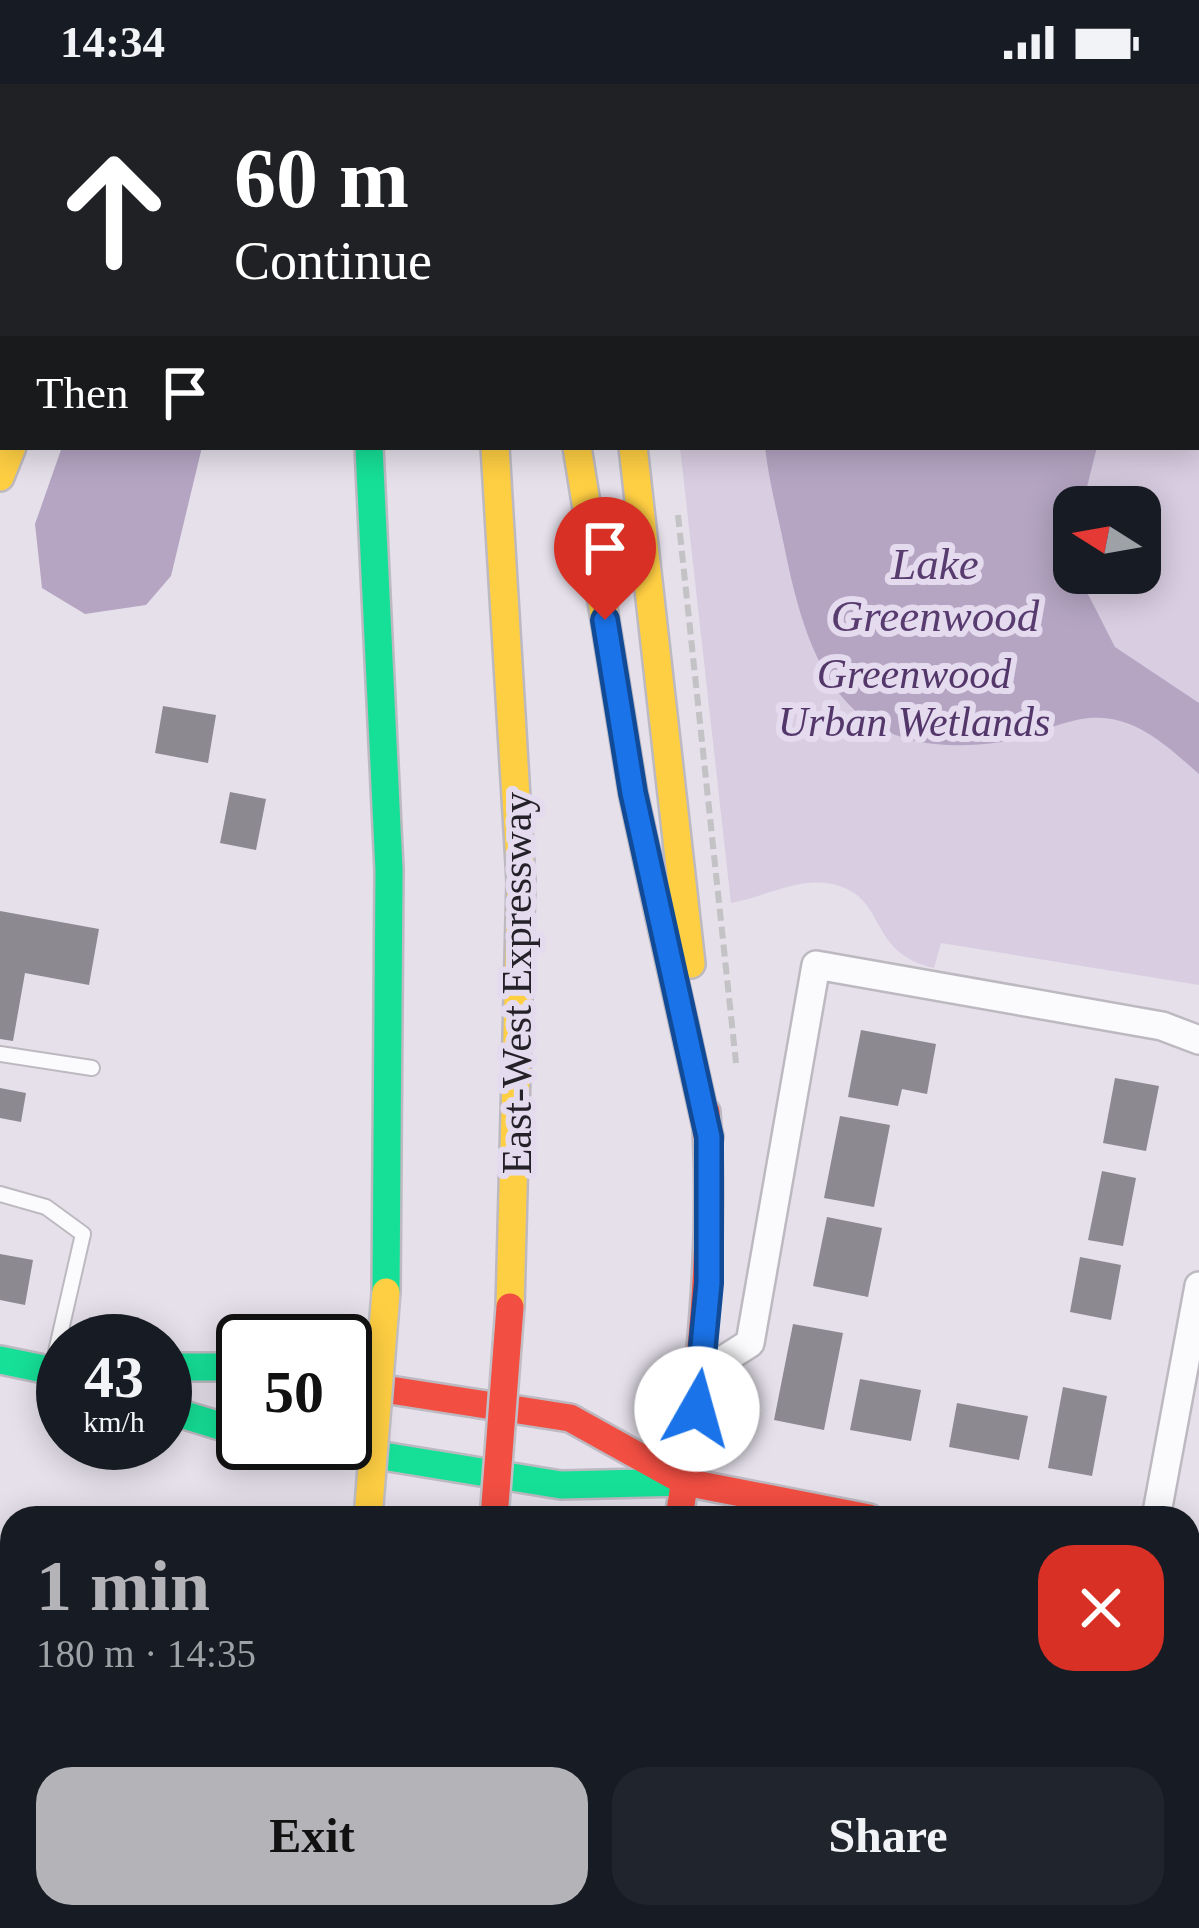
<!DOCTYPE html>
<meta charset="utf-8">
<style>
:root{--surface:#171b24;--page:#20242c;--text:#f1f3f6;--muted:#9ea1a6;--accent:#b3b3b8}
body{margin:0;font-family:Georgia,serif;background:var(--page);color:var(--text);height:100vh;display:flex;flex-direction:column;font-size:45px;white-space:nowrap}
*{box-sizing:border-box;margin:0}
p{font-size:39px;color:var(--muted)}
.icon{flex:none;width:66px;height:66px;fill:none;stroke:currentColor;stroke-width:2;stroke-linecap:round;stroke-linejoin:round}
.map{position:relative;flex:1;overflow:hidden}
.drawer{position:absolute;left:0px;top:1422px;width:1200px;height:423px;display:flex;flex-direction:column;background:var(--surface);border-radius:36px 36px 0 0;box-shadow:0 6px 30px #0003}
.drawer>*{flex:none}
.hud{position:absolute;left:0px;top:0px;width:1200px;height:366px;box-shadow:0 6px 30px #0003;background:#202124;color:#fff;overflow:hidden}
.needle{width:78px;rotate:281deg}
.tools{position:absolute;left:1053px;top:402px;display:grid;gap:24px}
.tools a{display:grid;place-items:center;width:108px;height:108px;border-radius:24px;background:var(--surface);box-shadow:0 6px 30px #0003;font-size:60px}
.speed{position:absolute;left:36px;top:1230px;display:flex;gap:24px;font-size:60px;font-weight:700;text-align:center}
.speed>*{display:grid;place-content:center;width:156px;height:156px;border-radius:50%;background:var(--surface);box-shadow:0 6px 30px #0003;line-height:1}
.speed small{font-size:30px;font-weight:400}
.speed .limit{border:6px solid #111;border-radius:18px;background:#fff;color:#111}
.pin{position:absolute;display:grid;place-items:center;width:102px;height:102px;color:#fff;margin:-123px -51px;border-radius:50% 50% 50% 0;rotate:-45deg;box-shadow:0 0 12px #0007}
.pin .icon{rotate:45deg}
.me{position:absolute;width:132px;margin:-66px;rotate:7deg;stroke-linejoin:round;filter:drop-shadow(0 0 9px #0008)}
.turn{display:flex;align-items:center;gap:42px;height:252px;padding:0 36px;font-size:54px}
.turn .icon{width:156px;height:156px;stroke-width:2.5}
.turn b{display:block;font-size:84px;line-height:102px}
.then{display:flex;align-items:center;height:114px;padding:0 36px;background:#0003;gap:24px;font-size:45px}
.round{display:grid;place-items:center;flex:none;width:126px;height:126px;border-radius:36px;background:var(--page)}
.overview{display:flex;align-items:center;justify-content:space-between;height:204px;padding:0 36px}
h1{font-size:72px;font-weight:700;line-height:90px;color:var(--accent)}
.button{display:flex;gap:24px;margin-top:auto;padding:24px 36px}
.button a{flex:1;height:138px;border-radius:36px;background:var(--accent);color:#111;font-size:48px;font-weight:700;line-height:138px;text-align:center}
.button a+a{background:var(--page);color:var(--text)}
.status{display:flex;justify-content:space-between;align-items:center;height:84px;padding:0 60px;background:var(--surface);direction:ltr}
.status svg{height:33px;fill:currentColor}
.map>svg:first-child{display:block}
.green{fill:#d8cde1;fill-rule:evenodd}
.water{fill:#b5a5c3}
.building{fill:#8d8991}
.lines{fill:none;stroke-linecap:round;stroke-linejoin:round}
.lane-casing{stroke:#bdb9c1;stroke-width:18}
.street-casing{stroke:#bdb9c1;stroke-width:32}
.fast-casing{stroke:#bdb9c1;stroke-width:32}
.slow-casing{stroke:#bdb9c1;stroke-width:32}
.jam-casing{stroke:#bdb9c1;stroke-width:32}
.path{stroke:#c3c2c5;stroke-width:6;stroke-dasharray:12 6;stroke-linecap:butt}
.lane{stroke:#fbfafc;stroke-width:14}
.street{stroke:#fbfafc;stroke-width:27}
.fast{stroke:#16e098;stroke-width:27}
.slow{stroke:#ffcf43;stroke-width:27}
.jam{stroke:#f24e42;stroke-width:27}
.slow-bridge-casing{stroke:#c1bfc5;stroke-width:32;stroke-linecap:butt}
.jam-bridge-casing{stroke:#c1bfc5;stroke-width:32;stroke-linecap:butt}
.slow-bridge{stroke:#ffcf43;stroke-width:27}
.jam-bridge{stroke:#f24e42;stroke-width:27}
.route-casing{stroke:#114b97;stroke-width:30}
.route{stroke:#1a73e8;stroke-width:21}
.labels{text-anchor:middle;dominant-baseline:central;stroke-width:12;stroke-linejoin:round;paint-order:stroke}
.park-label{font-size:42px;font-style:italic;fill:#54376a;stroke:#e5dbef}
.street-label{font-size:42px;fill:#242128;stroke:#e5dbef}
.water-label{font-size:45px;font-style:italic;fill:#593c6f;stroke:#e5dbef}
</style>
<div class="status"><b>14:34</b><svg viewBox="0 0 49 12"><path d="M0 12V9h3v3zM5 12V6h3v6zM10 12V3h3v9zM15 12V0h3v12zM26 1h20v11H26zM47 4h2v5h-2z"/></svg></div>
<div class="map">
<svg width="1199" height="1844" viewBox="0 0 1199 1844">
<rect width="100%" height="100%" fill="#e5e0ea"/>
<path class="green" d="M 639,0 L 1199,0 L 1199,901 L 941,859 L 934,884 C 865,868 889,812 832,800 C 799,793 763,813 731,819 L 680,363 L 1197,363 L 1197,3 ZM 1074,423 L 1140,423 L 1140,489 L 1074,489 Z"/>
<path class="water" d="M 62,363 L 202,363 L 171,492 L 146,521 L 85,530 L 42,504 L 35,440 Z
M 765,363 L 1097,363 L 1082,423 L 1074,423 L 1069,473 L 1115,563 L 1199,619 L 1199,690 C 1167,662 1135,630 1089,634 C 1059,637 1030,654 1001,658 C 854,679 812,597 786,471 C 779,435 769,399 765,363 Z"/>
<path class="building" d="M 163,622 L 216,631 L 208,679 L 155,669 Z
M 230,708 L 266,715 L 256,766 L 220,759 Z
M 0,827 L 99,845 L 89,901 L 25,889 L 13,957 L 0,955 Z
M 861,946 L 936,960 L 927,1010 L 902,1005 L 898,1022 L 848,1013 Z
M 1115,994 L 1159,1002 L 1146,1067 L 1103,1059 Z
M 0,1004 L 26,1009 L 21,1038 L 0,1034 Z
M 840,1032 L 890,1041 L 874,1123 L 824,1114 Z
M 1102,1087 L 1136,1094 L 1123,1162 L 1088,1156 Z
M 827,1133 L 882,1144 L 868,1213 L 813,1202 Z
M 0,1170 L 33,1176 L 25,1221 L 0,1216 Z
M 1080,1173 L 1121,1181 L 1111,1236 L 1070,1228 Z
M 793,1240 L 843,1249 L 824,1346 L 774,1336 Z
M 860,1295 L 921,1306 L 911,1357 L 850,1346 Z
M 1063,1303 L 1107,1312 L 1092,1392 L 1048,1384 Z
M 957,1319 L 1028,1332 L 1019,1376 L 949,1363 Z
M 1188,1564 L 1199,1566 L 1199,1642 L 1188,1639 Z
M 4,1566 L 12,1568 L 12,1629 L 0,1626 Z
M 1188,1653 L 1199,1655 L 1199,1695 L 1188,1693 Z
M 1188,1727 L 1199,1729 L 1199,1776 L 1188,1774 Z
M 1,1782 L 12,1784 L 12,1833 L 32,1833 L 30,1844 L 0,1842 Z
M 1188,1800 L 1199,1802 L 1199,1844 L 1146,1838 L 1147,1833 L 1188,1833 Z"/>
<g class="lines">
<defs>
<path id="lane" d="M 0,970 L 92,984
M 0,1110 L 46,1123 L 83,1150 L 52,1285"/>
<path id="street" d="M 703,1289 L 750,1259 L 816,881 L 1162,942 L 1199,956
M 1156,1434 L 1199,1202
M 0,1700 L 12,1702
M 1079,1844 L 1081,1833"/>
<path id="fast" d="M 343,0 L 343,3
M 471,0 L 471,3
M 592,0 L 593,3
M 369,363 L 389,786 L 386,1208
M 660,833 L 709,1053
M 0,1276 L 63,1289
M 165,1283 L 243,1283
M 165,1325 L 243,1349
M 303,1359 L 561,1401 L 685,1398
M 577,1844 L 581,1833"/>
<path id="slow" d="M 37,3 L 38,0
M 0,210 L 3,193
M 495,363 L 521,797 L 510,1223
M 577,363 L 633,709 L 660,833
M 633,363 L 691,880
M 0,393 L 12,363
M 1188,1490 L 1199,1492"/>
<path id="jam" d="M 517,0 L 517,3
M 140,3 L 141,0
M 345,1299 L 570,1334 L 685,1398 L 869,1434
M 679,1434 C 700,1299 715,1165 706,1028
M 308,1844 L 310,1833
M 440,1844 L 442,1833
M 615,1844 L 617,1833"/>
</defs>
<use href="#lane" class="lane-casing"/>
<use href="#street" class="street-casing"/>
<use href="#fast" class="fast-casing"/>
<use href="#slow" class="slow-casing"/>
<use href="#jam" class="jam-casing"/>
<path class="path" d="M 630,0 L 631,3
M 678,431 L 736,979
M 730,1340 L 733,1355 L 745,1366"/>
<use href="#lane" class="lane"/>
<use href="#street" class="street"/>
<use href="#fast" class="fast"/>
<use href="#slow" class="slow"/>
<use href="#jam" class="jam"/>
<defs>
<path id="slow-bridge" d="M 368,1434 L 386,1208"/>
<path id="jam-bridge" d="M 494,1434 L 510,1223"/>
</defs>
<use href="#slow-bridge" class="slow-bridge-casing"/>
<use href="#jam-bridge" class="jam-bridge-casing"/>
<use href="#slow-bridge" class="slow-bridge"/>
<use href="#jam-bridge" class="jam-bridge"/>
</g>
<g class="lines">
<defs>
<path id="route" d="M 605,536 L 633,709 L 709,1053 L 709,1199 L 697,1325"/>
</defs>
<use href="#route" class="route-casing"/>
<use href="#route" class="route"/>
</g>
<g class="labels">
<g class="park-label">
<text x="914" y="590">Greenwood<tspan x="914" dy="48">Urban Wetlands</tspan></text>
</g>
<g class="street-label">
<text transform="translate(517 899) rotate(-90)">East-West Expressway</text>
</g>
<g class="water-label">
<text x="935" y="480">Lake<tspan x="935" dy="52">Greenwood</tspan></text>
</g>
</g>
</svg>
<div class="tools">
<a><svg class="needle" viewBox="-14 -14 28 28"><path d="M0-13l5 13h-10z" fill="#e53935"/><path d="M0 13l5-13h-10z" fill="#9ea1a6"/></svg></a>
</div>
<div class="speed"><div>43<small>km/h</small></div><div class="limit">50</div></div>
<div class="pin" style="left:605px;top:536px;background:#d93025"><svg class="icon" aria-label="arrive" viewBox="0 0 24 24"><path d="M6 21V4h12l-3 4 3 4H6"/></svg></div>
<svg class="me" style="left:697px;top:1325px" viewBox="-20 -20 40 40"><circle r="19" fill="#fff"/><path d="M0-13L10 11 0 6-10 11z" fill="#1a73e8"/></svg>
<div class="hud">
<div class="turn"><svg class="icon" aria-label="ahead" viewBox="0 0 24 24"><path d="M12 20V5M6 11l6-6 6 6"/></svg><div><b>60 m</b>Continue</div></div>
<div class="then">Then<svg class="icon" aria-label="arrive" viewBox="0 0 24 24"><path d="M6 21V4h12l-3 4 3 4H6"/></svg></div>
</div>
<section class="drawer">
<div class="overview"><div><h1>1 min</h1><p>180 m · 14:35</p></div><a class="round" style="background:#d93025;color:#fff"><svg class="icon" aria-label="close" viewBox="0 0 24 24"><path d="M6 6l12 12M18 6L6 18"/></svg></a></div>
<div class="button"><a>Exit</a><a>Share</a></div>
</section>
</div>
